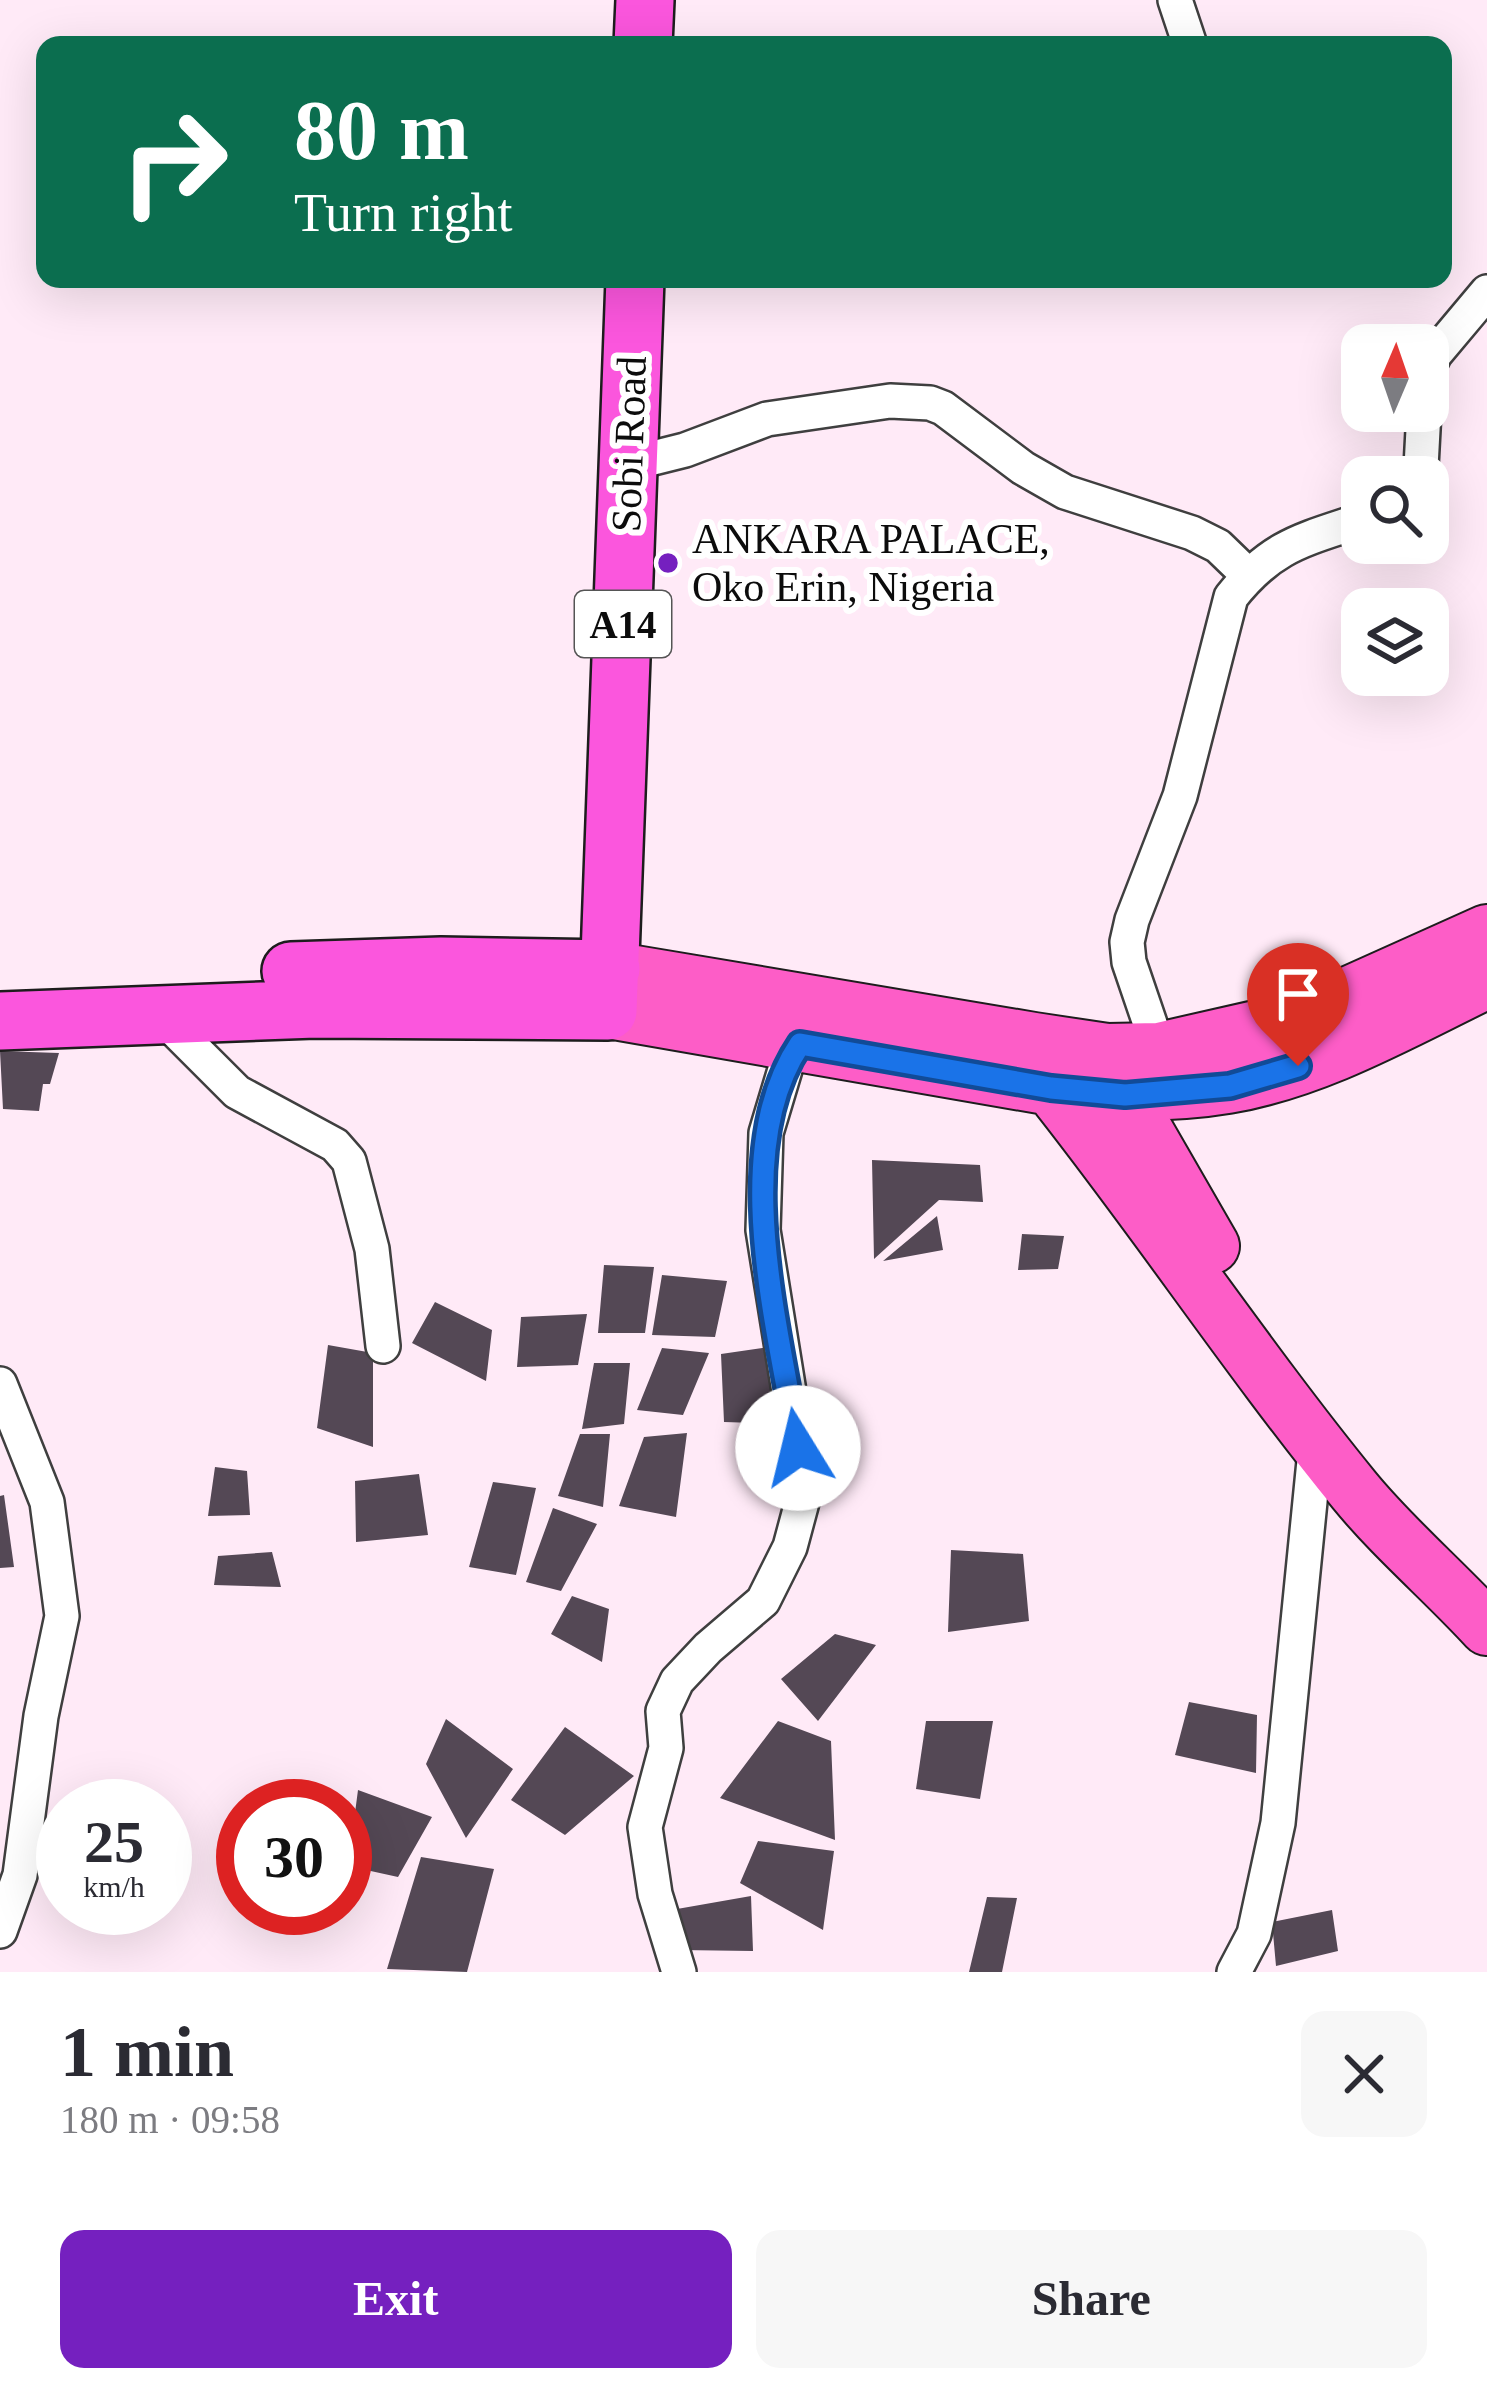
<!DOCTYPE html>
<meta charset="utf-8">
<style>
:root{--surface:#fff;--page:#f7f7f7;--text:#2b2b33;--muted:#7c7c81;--accent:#7520bf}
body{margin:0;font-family:Georgia,serif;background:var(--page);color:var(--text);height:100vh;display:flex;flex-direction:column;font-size:45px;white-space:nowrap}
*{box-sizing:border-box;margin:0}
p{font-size:39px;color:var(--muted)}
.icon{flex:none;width:66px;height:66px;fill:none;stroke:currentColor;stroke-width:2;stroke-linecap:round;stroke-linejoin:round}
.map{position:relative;height:1972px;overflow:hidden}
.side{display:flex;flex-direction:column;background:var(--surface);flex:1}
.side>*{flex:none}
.hud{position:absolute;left:36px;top:36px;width:1416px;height:252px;border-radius:24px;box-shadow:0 12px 48px #0002;background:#0b6e4f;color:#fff;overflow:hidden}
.needle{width:78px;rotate:2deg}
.tools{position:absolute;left:1341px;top:324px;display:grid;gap:24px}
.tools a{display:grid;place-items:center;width:108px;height:108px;border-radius:24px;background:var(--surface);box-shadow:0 12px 48px #0002;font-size:60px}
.speed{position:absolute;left:36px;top:1779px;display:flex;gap:24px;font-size:60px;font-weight:700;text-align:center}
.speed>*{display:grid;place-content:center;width:156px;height:156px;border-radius:50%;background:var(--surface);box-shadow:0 12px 48px #0002;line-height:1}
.speed small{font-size:30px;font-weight:400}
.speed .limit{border:18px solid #d22;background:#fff;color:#111}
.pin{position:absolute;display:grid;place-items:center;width:102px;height:102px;color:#fff;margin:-123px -51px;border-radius:50% 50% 50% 0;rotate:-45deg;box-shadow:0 0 12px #0007}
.pin .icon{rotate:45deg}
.me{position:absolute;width:132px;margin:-66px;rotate:351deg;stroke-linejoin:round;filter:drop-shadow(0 0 9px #0008)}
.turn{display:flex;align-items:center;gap:42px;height:252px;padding:0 60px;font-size:54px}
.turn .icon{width:156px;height:156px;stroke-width:2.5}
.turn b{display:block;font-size:84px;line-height:102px}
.round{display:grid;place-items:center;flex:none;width:126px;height:126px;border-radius:24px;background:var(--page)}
.head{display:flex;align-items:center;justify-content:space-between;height:204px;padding:0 60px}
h1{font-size:72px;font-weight:800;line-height:90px}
.primary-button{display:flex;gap:24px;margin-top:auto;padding:24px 60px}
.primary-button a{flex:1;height:138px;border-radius:24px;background:var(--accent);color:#fff;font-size:48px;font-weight:800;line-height:138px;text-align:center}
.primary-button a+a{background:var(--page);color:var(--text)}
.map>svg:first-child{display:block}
.building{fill:#544855}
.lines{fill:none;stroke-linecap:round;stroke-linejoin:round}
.minor-casing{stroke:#3f3f3f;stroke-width:38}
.primary-casing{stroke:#1d1d1d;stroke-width:58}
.trunk-casing{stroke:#1d1d1d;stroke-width:62}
.minor{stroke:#fff;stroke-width:33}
.primary{stroke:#fd5dc7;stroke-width:54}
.trunk{stroke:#fb56dd;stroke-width:57}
.route-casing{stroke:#114b97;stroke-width:30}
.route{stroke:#1a73e8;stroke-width:21}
.poi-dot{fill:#7520bf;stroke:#fff;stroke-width:4.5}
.labels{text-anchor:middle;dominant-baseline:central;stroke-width:12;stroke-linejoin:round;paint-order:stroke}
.shield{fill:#fff;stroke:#555;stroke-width:3}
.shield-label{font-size:39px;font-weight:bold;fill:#0c0c0c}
.street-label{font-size:42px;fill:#0c0c0c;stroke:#fff}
.poi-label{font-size:42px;fill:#0c0c0c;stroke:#fff;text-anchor:start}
</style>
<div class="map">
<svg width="1487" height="1972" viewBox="0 0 1487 1972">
<rect width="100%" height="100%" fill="#ffeaf7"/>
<path class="building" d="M 0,1051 L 59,1053 L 50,1084 L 43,1084 L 39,1111 L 3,1109 Z
M 872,1160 L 980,1165 L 983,1202 L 939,1200 L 874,1259 Z
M 937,1216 L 943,1250 L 883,1261 Z
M 1022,1234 L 1064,1236 L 1058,1269 L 1018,1270 Z
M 604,1265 L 654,1267 L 645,1333 L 598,1333 Z
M 662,1275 L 727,1281 L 715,1337 L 652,1335 Z
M 435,1302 L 492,1330 L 486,1381 L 412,1343 Z
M 587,1314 L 578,1365 L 517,1367 L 521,1317 Z
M 328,1345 L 373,1353 L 373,1447 L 317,1428 Z
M 776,1346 L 786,1424 L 724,1422 L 721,1354 Z
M 662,1348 L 709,1353 L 683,1415 L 637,1410 Z
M 594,1363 L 630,1363 L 624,1424 L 582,1429 Z
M 687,1433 L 676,1517 L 619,1506 L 644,1437 Z
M 580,1434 L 610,1434 L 603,1507 L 558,1496 Z
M 215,1467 L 247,1471 L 250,1515 L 208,1516 Z
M 419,1474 L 428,1535 L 356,1542 L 355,1481 Z
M 493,1482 L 536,1488 L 516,1575 L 469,1567 Z
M 4,1495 L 14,1567 L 0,1568 L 0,1496 Z
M 553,1508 L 597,1524 L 561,1591 L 526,1582 Z
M 951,1550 L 1023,1554 L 1029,1621 L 948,1632 Z
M 272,1552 L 281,1587 L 214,1585 L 218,1556 Z
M 572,1596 L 609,1609 L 602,1662 L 551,1634 Z
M 835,1634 L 876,1645 L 818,1721 L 781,1679 Z
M 1189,1702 L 1257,1715 L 1256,1773 L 1175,1755 Z
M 446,1719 L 513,1769 L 466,1838 L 426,1764 Z
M 778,1721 L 831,1741 L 835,1840 L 720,1798 Z
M 926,1721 L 993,1721 L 980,1799 L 916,1789 Z
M 565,1727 L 634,1776 L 565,1835 L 511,1800 Z
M 358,1790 L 432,1817 L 398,1877 L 348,1866 Z
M 758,1841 L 834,1851 L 823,1930 L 740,1883 Z
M 421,1857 L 494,1869 L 467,1972 L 387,1969 Z
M 751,1896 L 753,1951 L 680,1950 L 677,1909 Z
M 987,1897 L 1017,1898 L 1002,1972 L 969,1972 Z
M 1332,1910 L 1338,1951 L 1276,1966 L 1272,1922 Z"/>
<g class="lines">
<defs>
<path id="minor" d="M 1175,0 L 1190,45
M 1428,368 L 1435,354 L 1487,292
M 629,464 L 685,450 L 767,419 L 890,401 L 930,403 L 943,408 L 1023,468 L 1065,492 L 1192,533 L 1218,546 L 1248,575
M 1417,477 L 1421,467 L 1424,411
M 159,1014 L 237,1092 L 335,1145 L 349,1161 L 372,1249 L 383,1346
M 1159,1050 L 1129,962 L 1127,942 L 1132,920 L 1180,796 L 1231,597 C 1272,545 1303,540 1362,520
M 0,1384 L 47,1502 L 62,1616 L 41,1716 L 20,1875 L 0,1931
M 679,1972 L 655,1894 L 645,1827 L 666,1748 L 663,1711 L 677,1681 L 708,1648 L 763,1601 L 790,1547 L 805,1491 L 763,1230 L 766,1133 L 787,1063 L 800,1044
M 1234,1972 L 1254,1934 L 1278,1823 L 1316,1441"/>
<path id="primary" d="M 611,969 L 1034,1040 L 1107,1051 L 1159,1050 L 1291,1020 L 1487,932
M 608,1011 L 1051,1088 C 1110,1094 1169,1096 1228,1086 C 1320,1070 1404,1021 1487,981
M 1113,1066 L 1125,1095 L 1212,1246
M 1045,1071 L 1051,1088 C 1155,1219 1248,1360 1354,1490 C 1394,1539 1444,1581 1487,1628"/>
<path id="trunk" d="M 643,45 L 645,0
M 291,971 L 441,966 L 611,969
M 0,1021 L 315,1009 L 608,1011 L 635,279"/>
</defs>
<use href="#minor" class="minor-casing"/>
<use href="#primary" class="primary-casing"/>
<use href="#trunk" class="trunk-casing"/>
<use href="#minor" class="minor"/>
<use href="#primary" class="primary"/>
<use href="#trunk" class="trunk"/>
</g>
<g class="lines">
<defs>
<path id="route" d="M 798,1448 C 779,1329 728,1151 800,1044 L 1051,1088 L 1125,1095 L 1230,1086 L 1298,1066"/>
</defs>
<use href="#route" class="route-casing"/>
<use href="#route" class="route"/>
</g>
<circle class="poi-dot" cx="668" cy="563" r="12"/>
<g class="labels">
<rect class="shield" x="575" y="591" width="96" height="66" rx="9"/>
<g class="shield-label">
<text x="623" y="624">A14</text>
</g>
<g class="street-label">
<text transform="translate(629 444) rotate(-88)">Sobi Road</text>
</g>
<g class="poi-label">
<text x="692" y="539">ANKARA PALACE,<tspan x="692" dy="48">Oko Erin, Nigeria</tspan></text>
</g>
</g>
</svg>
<div class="tools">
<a><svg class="needle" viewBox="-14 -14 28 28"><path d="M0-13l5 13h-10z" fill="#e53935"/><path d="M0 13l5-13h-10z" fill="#7c7c81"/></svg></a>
<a><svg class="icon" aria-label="search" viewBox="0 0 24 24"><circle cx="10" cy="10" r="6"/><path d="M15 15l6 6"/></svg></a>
<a><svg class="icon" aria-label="layers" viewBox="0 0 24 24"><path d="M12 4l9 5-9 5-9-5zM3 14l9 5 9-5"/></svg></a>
</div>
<div class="speed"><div>25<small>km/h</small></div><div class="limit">30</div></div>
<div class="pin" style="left:1298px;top:1066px;background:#d93025"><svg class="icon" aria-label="arrive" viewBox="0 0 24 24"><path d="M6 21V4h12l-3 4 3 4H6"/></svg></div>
<svg class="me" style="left:798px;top:1448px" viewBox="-20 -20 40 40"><circle r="19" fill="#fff"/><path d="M0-13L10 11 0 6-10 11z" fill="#1a73e8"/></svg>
<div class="hud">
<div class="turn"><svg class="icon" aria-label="right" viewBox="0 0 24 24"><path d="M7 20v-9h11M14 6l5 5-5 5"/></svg><div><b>80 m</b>Turn right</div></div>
</div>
</div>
<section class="side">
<div class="head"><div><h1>1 min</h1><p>180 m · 09:58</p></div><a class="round"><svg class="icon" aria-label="close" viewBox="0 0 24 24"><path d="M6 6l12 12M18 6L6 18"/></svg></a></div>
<div class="primary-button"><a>Exit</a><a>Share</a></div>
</section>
